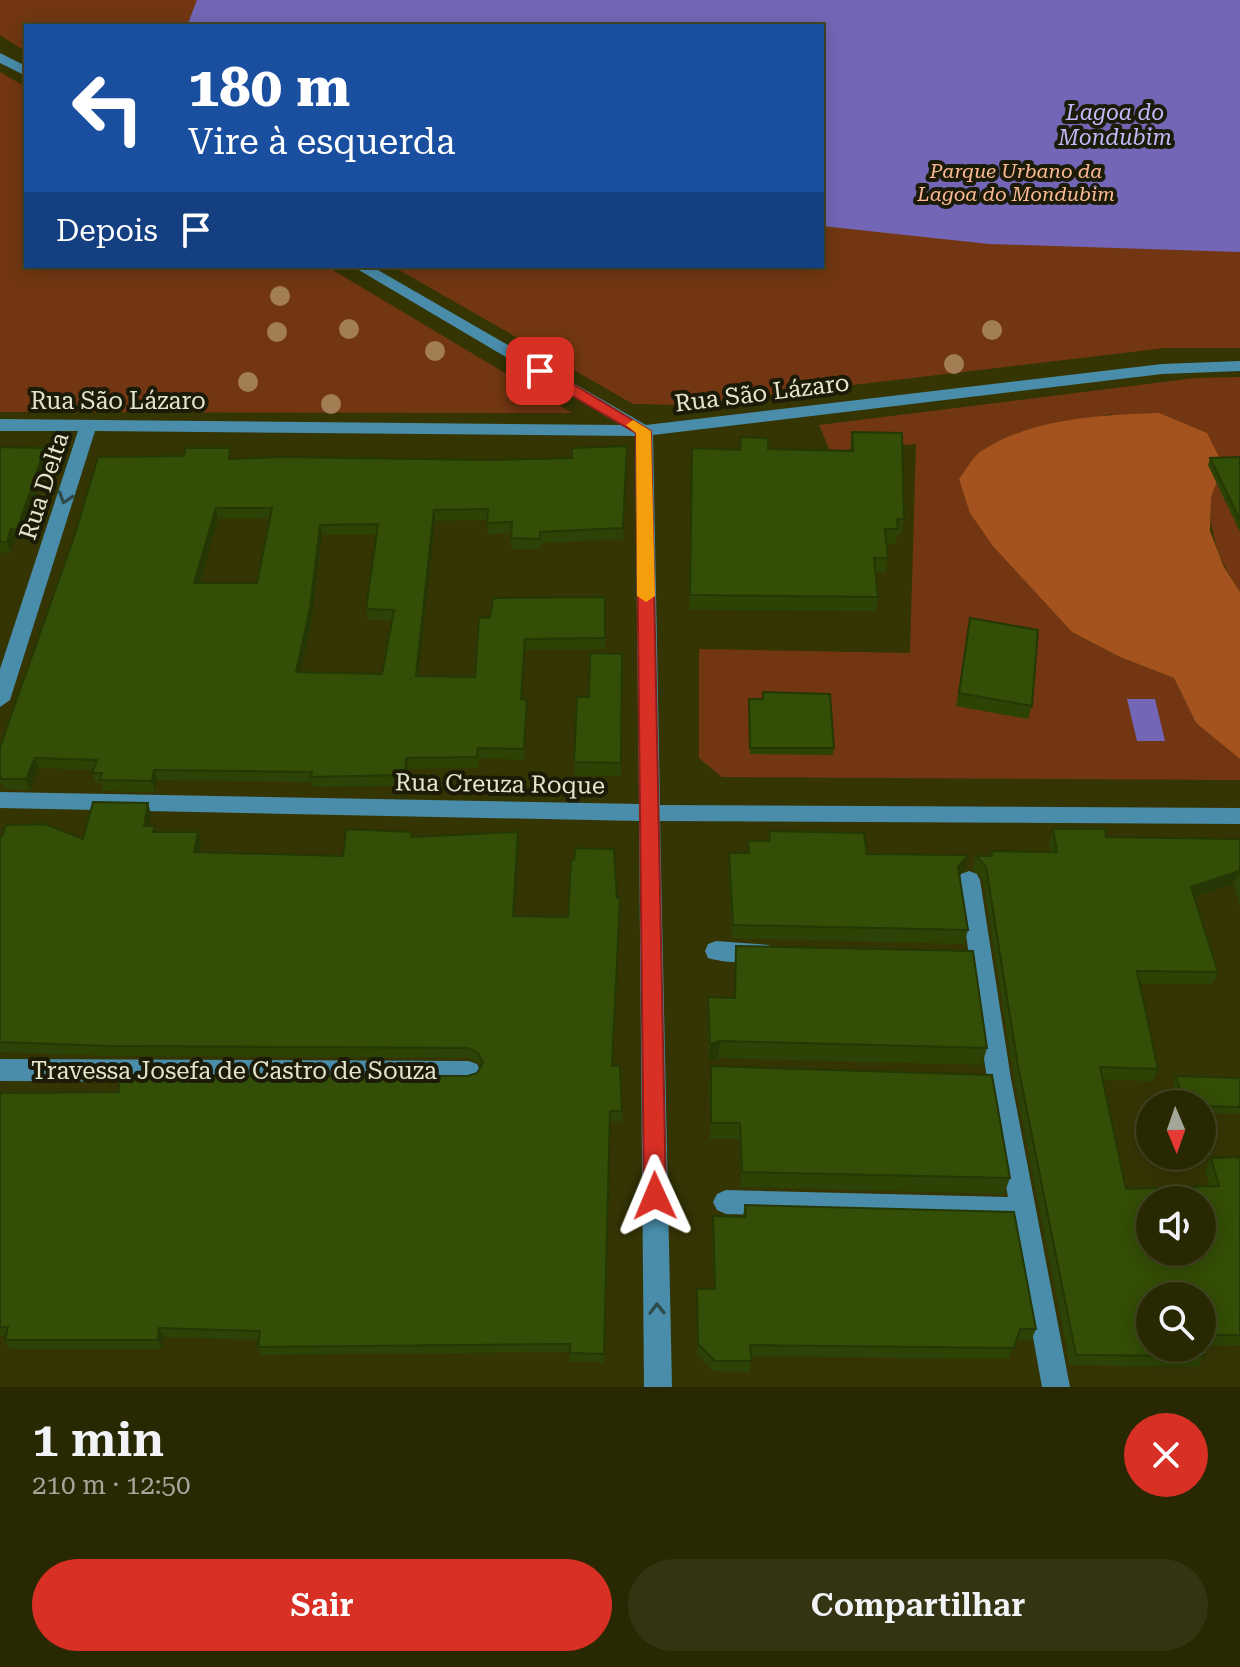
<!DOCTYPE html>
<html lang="pt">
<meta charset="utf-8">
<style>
:root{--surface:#282803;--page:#343412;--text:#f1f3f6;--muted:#a5a69a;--line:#444425;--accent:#d93025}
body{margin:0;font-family:"Roboto Serif",serif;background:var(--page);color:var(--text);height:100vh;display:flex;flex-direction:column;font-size:30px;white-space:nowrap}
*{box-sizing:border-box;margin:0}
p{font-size:26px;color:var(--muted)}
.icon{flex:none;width:44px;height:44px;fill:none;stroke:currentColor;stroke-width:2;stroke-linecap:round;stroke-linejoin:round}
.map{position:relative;height:1387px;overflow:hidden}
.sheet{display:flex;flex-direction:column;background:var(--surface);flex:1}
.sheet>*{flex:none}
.top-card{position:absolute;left:24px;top:24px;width:800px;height:244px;border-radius:0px;box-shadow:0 4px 20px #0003,0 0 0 2px var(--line);background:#1a4fa0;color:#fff;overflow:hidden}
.needle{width:52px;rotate:178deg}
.fabs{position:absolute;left:1136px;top:1090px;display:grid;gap:16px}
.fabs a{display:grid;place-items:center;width:80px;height:80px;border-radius:50%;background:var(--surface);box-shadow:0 4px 20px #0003,0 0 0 2px var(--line);font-size:40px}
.pin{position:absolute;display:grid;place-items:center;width:68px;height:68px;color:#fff;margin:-34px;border-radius:16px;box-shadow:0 4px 12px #0006}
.me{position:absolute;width:88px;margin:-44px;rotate:359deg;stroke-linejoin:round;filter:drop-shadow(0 0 6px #0008)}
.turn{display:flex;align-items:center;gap:28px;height:168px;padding:0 32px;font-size:36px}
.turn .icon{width:104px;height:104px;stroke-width:2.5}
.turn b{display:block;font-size:56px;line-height:68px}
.then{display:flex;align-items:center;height:76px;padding:0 32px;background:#0003;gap:16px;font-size:30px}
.round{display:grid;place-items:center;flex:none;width:84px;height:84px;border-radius:42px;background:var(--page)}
.head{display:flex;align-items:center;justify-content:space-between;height:136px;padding:0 32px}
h1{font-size:48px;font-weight:600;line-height:60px}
.cta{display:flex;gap:16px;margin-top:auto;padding:16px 32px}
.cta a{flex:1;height:92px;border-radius:48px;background:var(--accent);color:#fff;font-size:32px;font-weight:600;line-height:92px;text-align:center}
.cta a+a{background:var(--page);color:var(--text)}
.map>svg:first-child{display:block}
.green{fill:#723712}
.forest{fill:#a4531f}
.water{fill:#7366b7}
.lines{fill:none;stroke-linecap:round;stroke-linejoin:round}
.minor{fill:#498dab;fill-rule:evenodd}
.tree{fill:#a37e54}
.wall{fill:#2c4305;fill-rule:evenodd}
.shaded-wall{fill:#243704}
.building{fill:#334e06;stroke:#243704;stroke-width:2;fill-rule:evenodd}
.oneway{stroke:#2d4949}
.route{fill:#d93025;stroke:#8d1f18;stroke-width:2}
.slow{fill:#f59e0b}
.labels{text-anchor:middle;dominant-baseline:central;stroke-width:8;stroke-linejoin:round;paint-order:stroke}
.far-park-label{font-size:20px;font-style:italic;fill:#fdb995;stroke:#1b1b08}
.far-water-label{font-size:22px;font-style:italic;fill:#c2bafc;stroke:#1b1b08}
.street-label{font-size:24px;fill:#e4e5cd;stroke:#1b1b08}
</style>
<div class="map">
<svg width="1240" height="1387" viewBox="0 0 1240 1387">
<rect width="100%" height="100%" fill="#353504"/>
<path class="green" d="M 0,0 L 1240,0 L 1240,348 L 1165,348 L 684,405 L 633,404 L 392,266 L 822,266 L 822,26 L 26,26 L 26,52 L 0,35 Z
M 0,72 L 26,87 L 26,266 L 326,266 L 572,413 L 0,412 Z
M 1240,377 L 1240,592 C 1218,558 1210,537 1210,497 L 1111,414 L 1017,433 L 1072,632 L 1120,657 L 1174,678 L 1196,723 L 1240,759 L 1240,780 L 722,777 L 699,758 L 699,649 L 910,653 L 916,444 L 830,451 L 819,425 L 1195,378 Z"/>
<path class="forest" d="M 1159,413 L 1207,433 L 1223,465 L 1211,497 L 1210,531 L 1224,567 L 1240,592 L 1240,759 L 1196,723 L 1174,678 L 1120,657 L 1072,632 L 993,546 L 970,513 L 959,479 C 966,470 973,456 983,450 C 1033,418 1102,415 1159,413 Z"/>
<path class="water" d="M 197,0 L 1240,0 L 1240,252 L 989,244 L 822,226 L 822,26 L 187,26 Z
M 1127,699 L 1155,699 L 1165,741 L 1137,741 Z"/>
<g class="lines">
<path class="minor" d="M 0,53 L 26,66 L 26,76 L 0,63 Z
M 352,266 L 371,266 L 646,425 L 1162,364 L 1240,361 L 1240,371 L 1162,374 L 653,435 L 660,805 L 1240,808 L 1240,824 L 660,821 L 672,1387 L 644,1387 L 639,821 L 0,808 L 0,792 L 639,804 L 635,436 L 95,431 L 10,700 L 0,707 L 0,669 L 78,431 L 0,431 L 0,419 L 621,425 Z
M 969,871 L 977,874 L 980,880 L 1011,1079 L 1070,1387 L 1042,1387 L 1012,1221 L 726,1214 L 717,1210 L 713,1202 L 717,1194 L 726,1190 L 1008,1197 L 987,1079 L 958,880 L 961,874 Z
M 716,941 L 769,945 L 772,952 L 769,959 C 753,964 724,963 708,958 L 705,951 L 708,944 Z
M 0,1059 L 469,1061 L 477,1064 L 481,1072 L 477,1080 L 469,1083 L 0,1081 Z"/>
</g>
<g class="tree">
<circle cx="280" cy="296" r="10"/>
<circle cx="349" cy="329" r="10"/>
<circle cx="992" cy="330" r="10"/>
<circle cx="277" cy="332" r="10"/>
<circle cx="435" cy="351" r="10"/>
<circle cx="954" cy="364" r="10"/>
<circle cx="248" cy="382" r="10"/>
<circle cx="331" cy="404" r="10"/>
</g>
<path class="wall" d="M 852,432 L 904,519 L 901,534 L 897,534 L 895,544 L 886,544 L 888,558 L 886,572 L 876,572 L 878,597 L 876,611 L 689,610 L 692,448 L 850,451 Z
M 627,446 L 623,539 L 541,543 L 540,549 L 511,549 L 511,533 L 488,534 L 487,520 L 435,521 L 418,676 L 475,677 L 490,617 L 605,597 L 605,649 L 525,650 L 522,699 L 527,710 L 524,760 L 479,758 L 478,768 L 408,769 L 406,786 L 313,787 L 312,782 L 157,780 L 155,792 L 103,791 L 101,783 L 96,783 L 92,773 L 93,770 L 39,768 L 30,790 L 6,789 L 0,783 L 0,747 L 184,456 L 232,459 L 491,460 L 572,458 ZM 270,518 L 257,583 L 200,583 L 218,519 ZM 322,535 L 376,535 L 366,609 L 368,620 L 392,620 L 382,674 L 300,672 L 312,619 Z
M 0,447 L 49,458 L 21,540 L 15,540 L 10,552 L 1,553 L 0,558 Z
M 1240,457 L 1240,532 L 1208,465 L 1210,458 Z
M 970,618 L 1032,706 L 1028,719 L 956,706 Z
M 622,654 L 621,776 L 575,776 L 574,762 L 589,697 Z
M 763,692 L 834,748 L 833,755 L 750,754 L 749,699 L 762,699 Z
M 151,814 L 149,826 L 155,826 L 157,832 L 198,832 L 201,843 L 200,852 L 343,856 L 413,837 L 519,843 L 514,916 L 612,1066 L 622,1111 L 622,1121 L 610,1121 L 604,1362 L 570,1362 L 570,1352 L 262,1355 L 258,1347 L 259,1340 L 164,1337 L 162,1349 L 10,1349 L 5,1340 L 6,1336 L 0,1336 L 0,1093 L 119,1092 L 468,1076 L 477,1073 L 481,1066 L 480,1063 L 469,1058 L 115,1056 L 0,1052 L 0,836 L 83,839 Z
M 1053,829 L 1106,837 L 1240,839 L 1240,905 L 1233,884 L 1194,897 L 1218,972 L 1212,984 L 1139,984 L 1158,1069 L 1152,1081 L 1103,1080 L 1126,1189 L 1209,1186 L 1205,1170 L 1211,1158 L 1240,1157 L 1240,1345 L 1202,1346 L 1202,1296 L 1150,1296 L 1204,1356 L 1198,1367 L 1070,1365 L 1014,1078 L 983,880 L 973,869 L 976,856 L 990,856 L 991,851 L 1051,852 L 1049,842 Z
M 769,831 L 867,854 L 965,869 L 960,875 L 968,930 L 964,944 L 732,938 L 728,867 L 729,853 L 747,853 L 748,841 L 768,841 Z
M 736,946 L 987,1048 L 982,1065 L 718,1058 L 709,1061 L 707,1014 L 708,997 L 734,997 Z
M 711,1066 L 1010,1178 L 1004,1194 L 741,1187 L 739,1139 L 710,1139 L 709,1083 Z
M 1176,1076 L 1240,1078 L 1240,1114 L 1202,1113 L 1202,1104 L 1179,1104 L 1173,1082 Z
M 745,1205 L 1036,1329 L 1031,1341 L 1016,1340 L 1009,1359 L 751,1356 L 750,1372 L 714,1371 L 697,1355 L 697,1289 L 714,1289 L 712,1228 L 713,1216 L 743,1216 Z"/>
<path class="shaded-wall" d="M 45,448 L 49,458 L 21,540 L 17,530 Z
M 216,508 L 218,519 L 197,593 L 194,583 Z
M 434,510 L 435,521 L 417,686 L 416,676 Z
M 320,525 L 322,535 L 312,619 L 298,683 L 296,672 Z
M 11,529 L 15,540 L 10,552 L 7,542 Z
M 525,639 L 525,650 L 521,710 L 521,699 Z
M 35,758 L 39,768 L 30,790 L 26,779 Z
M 406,758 L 408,769 L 406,786 L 405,775 Z
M 154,770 L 157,780 L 155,792 L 152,781 Z
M 148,803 L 151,814 L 147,837 L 144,826 Z
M 198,832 L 201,843 L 197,863 L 194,852 Z
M 518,832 L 519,843 L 514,927 L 513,916 Z
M 968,855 L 965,869 L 955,880 L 958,867 Z
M 1239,871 L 1233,884 L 1186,899 L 1191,887 Z
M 720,1041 L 718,1058 L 709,1061 L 710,1044 Z
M 159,1328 L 164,1337 L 162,1349 L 158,1340 Z"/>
<path class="building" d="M 852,432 L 902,433 L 904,519 L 897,519 L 898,529 L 885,529 L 888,558 L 874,558 L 878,597 L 690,595 L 692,448 L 740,450 L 741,437 L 768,438 L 768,449 L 853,451 Z
M 627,446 L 623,528 L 540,532 L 540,539 L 511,538 L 512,522 L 487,523 L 488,509 L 434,510 L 416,676 L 475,677 L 479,618 L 490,617 L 493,598 L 605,597 L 605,638 L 525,639 L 521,699 L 527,700 L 524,749 L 478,748 L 477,757 L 406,758 L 405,775 L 311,777 L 312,772 L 154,770 L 152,781 L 100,780 L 102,773 L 92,773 L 97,760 L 35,758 L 26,779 L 2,779 L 0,777 L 0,747 L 75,534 L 98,457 L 184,456 L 186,448 L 230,448 L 229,459 L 284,457 L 491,460 L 572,458 L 572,448 ZM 216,508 L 272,508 L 257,583 L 194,583 ZM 378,524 L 366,609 L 394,610 L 382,674 L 296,672 L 310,608 L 320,525 Z
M 0,447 L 45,448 L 17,530 L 11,529 L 7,542 L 0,542 Z
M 1240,457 L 1240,520 L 1210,458 Z
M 970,618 L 1038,630 L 1032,706 L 959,693 Z
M 590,653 L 622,654 L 621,763 L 574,762 L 577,697 L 589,697 Z
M 763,692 L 830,694 L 834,748 L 750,748 L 749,699 L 763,699 Z
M 93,802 L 148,803 L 144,826 L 155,826 L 153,832 L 198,832 L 194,852 L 343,856 L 346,829 L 412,832 L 411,837 L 518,832 L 513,916 L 568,917 L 571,860 L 574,860 L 575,848 L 614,849 L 617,898 L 620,898 L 612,1066 L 620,1066 L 622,1111 L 610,1111 L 604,1354 L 570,1353 L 570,1344 L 258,1347 L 260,1331 L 159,1328 L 158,1340 L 5,1340 L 8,1327 L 0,1327 L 0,1093 L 119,1092 L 119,1075 L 468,1076 L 477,1073 L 483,1063 L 478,1053 L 468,1048 L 110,1046 L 0,1042 L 0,836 L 2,836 L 6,825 L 45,824 L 83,839 Z
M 1053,829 L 1105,829 L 1106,837 L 1240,839 L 1240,874 L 1239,871 L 1191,887 L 1218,972 L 1137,971 L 1158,1069 L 1100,1067 L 1126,1189 L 1219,1186 L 1211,1158 L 1240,1157 L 1240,1335 L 1202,1335 L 1202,1296 L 1150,1296 L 1150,1348 L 1202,1348 L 1204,1356 L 1076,1355 L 1018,1066 L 986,867 L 976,856 L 992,856 L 991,851 L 1057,852 ZM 1150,1200 L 1202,1200 L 1202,1252 L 1150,1252 Z
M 769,831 L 864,833 L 867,854 L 968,855 L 958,867 L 968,930 L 733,925 L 729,853 L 749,853 L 748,841 L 770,841 Z
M 736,946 L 973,951 L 987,1048 L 720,1041 L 710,1044 L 708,997 L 735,998 Z
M 711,1066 L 992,1075 L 1010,1178 L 742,1172 L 740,1123 L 711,1123 Z
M 1176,1076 L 1240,1078 L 1240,1107 L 1202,1106 L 1202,1104 L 1184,1104 Z
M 745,1205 L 1014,1212 L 1036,1329 L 1020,1329 L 1014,1348 L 750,1345 L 752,1361 L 715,1361 L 698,1344 L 697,1289 L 715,1289 L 713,1216 L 746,1217 Z"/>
<defs><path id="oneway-chevron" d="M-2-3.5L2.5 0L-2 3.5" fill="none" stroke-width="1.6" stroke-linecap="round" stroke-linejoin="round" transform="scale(2)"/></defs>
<g class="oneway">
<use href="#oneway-chevron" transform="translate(65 498) rotate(108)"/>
<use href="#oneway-chevron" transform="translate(657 1309) rotate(-91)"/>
</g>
<path class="route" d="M 535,368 L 546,368 L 651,431 L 666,1196 L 663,1203 L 655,1206 L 647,1203 L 644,1196 L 636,433 L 535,374 Z"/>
<path class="slow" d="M 633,420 L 651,431 L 655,596 L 646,602 L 637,596 L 636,433 L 626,425 Z"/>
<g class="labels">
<g class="far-park-label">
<text x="1016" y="171">Parque Urbano da<tspan x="1016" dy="23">Lagoa do Mondubim</tspan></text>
</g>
<g class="far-water-label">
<text x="1115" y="112">Lagoa do<tspan x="1115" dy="25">Mondubim</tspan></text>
</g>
<g class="street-label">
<text transform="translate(762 393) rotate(-7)">Rua São Lázaro</text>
<text x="118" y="401">Rua São Lázaro</text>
<text transform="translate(44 486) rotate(-72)">Rua Delta</text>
<text transform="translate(500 784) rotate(1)">Rua Creuza Roque</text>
<text x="234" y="1071">Travessa Josefa de Castro de Souza</text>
</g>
</g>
</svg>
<div class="fabs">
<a><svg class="needle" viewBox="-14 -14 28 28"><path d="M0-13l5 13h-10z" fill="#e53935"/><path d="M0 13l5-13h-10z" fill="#a5a69a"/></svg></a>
<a><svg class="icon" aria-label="sound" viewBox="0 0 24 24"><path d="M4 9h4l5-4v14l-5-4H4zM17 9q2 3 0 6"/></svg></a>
<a><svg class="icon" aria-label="search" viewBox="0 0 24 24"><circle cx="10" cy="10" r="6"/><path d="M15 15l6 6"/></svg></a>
</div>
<div class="pin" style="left:540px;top:371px;background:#d93025"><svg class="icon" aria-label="arrive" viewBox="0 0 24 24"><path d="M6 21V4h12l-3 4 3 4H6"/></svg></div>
<svg class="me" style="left:655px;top:1196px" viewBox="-20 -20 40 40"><path d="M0-17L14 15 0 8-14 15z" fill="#d93025" stroke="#fff" stroke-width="4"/></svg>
<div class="top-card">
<div class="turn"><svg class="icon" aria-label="left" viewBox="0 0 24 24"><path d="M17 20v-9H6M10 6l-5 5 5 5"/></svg><div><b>180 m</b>Vire à esquerda</div></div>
<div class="then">Depois<svg class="icon" aria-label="arrive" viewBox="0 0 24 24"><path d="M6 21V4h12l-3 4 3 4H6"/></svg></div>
</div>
</div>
<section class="sheet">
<div class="head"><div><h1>1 min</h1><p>210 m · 12:50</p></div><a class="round" style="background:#d93025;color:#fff"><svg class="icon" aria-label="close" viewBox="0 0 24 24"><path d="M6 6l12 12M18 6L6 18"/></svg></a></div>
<div class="cta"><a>Sair</a><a>Compartilhar</a></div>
</section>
